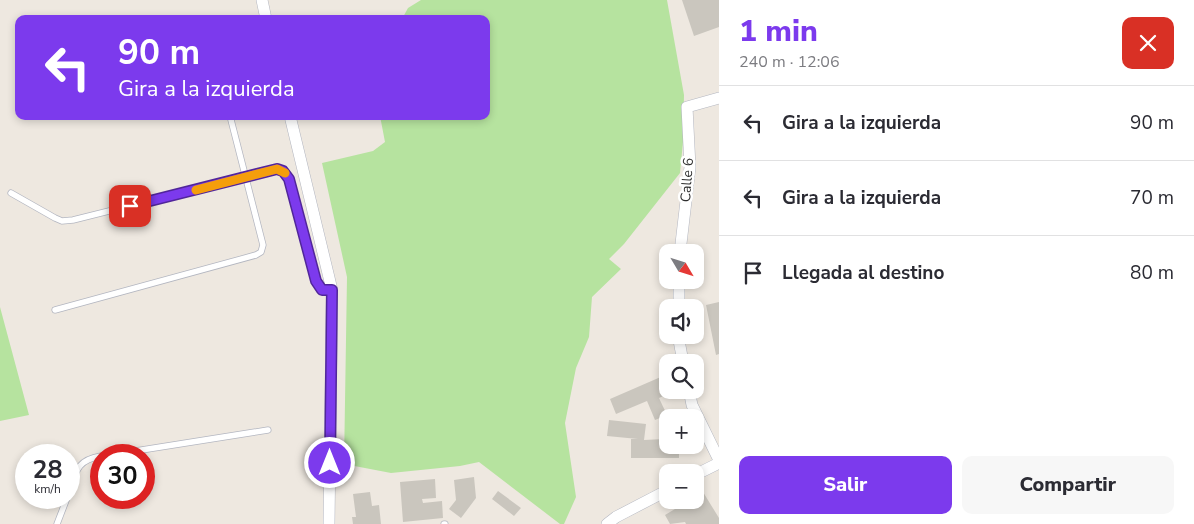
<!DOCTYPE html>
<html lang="es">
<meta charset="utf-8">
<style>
:root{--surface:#fff;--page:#f7f7f7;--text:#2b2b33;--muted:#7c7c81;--line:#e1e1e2;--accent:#7c3aed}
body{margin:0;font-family:"Nunito Sans",sans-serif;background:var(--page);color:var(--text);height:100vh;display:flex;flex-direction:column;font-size:19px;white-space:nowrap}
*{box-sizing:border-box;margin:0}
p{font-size:16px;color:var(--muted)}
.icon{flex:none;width:28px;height:28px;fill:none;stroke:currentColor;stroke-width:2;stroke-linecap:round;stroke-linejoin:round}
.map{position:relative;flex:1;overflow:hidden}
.panel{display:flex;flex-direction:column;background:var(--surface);width:475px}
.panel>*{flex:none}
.banner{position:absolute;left:15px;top:15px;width:475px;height:105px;border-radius:10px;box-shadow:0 2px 8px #0003;background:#7c3aed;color:#fff;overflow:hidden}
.needle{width:32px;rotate:128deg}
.fabs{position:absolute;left:659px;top:244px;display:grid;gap:10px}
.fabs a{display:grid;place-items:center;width:45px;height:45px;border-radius:10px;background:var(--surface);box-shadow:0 2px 8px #0003;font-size:25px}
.speed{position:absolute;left:15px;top:444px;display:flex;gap:10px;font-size:25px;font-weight:700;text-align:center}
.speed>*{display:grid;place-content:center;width:65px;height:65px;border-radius:50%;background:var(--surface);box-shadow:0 2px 8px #0003;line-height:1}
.speed small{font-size:12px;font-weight:400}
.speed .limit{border:8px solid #d22;background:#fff;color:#111}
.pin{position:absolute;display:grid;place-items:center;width:42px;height:42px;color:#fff;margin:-21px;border-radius:10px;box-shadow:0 2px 8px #0006}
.me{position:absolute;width:55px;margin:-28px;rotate:0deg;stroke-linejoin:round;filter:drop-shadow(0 0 4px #0008)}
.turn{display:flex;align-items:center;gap:18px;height:105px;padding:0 20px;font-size:22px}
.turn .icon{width:65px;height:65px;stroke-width:2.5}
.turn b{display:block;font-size:35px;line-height:42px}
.round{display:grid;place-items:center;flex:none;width:52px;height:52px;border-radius:10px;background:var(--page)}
.summary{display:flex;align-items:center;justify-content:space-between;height:85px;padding:0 20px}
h1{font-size:30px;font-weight:800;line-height:38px;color:var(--accent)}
.cta{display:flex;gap:10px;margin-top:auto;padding:10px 20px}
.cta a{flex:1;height:58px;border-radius:10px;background:var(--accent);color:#fff;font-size:20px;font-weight:800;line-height:58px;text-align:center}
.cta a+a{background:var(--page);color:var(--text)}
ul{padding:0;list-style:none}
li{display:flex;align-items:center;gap:15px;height:75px;padding:0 20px;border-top:1px solid var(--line)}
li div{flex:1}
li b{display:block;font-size:19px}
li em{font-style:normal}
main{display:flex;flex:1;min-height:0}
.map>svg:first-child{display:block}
.green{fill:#b6e39f}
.building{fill:#cac6be}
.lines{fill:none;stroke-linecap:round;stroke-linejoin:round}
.service-casing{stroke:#b3b6c0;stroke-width:7}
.minor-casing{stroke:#b3b6c0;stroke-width:12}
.service{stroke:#fff;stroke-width:5.5}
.minor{stroke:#fff;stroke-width:11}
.route-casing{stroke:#51269a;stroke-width:12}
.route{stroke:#7c3aed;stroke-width:9}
.slow{stroke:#f59e0b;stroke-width:9}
.labels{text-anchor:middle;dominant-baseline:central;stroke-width:5;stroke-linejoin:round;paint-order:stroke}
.street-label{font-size:14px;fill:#2d2d2d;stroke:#fff}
</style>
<main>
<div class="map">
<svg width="719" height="524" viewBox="0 0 719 524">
<rect width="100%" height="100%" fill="#eee8e0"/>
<path class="green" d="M 421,0 L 667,0 L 684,95 L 683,142 L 680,173 L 624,244 L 609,259 L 621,269 L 592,297 L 589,337 L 576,368 L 565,423 L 576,497 L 564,524 L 560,524 L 479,462 L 460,466 L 391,473 L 344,464 L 347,277 L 322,163 L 373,151 L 385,142 L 380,116 L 486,116 L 486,19 L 402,19 L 408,8 Z
M 0,307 L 29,415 L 0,421 Z"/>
<path class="building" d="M 682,0 L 719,0 L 719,27 L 694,36 Z
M 719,302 L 719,354 L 716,355 L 706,305 Z
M 663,376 L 670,393 L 659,398 L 667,415 L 655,420 L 647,401 L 616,414 L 610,399 Z
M 609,420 L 646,424 L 644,440 L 664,439 L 664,449 L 679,449 L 679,458 L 631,458 L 631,439 L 638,439 L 607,436 Z
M 474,477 L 476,498 L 461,518 L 449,509 L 456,500 L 454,480 Z
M 435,479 L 436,498 L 422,499 L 423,503 L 442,501 L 443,518 L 403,522 L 400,482 Z
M 498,491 L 521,508 L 514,516 L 492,499 Z
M 370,492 L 372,506 L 379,505 L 381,524 L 353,524 L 352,517 L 356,517 L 353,494 Z
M 703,492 L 719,518 L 719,524 L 686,524 L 685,522 L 670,524 L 665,515 L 690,500 L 695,500 L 695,497 Z"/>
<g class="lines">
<defs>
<path id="service" d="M 11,193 L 55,218 L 62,221 L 73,220 L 277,169 L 283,171 L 289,179 L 316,281 L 322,290 L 332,290
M 55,310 L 256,255 L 261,252 L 263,245 L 230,116
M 110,455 L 268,430
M 69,492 C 76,471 77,460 101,456
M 57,524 L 67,498
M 444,524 L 445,524"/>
<path id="minor" d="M 262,0 L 266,19
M 290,116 L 332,290 L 329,524
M 680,252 L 690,167 L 687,107 L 719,98
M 679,308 L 679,280
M 678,335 L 683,362
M 689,390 L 692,405 L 719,460
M 695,475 L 719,463
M 607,524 L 616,517 L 668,490"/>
</defs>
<use href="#service" class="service-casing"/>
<use href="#minor" class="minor-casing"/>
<use href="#service" class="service"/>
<use href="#minor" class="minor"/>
</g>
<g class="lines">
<defs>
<path id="route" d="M 130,206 L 277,169 L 283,171 L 289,179 L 316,281 L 322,290 L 332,290 L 330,463"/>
</defs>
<use href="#route" class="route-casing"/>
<use href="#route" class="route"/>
<path class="slow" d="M 196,190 L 277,169 L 285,173"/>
</g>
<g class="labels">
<g class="street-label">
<text transform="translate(687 180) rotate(-86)">Calle 6</text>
</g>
</g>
</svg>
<div class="fabs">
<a><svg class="needle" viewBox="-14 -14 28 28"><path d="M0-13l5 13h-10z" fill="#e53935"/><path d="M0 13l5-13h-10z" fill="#7c7c81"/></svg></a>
<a><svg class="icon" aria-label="sound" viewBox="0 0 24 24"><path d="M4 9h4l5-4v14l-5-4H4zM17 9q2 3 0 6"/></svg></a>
<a><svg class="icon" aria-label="search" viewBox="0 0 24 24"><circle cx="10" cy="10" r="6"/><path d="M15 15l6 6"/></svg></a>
<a>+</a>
<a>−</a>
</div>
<div class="speed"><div>28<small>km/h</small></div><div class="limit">30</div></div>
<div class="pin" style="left:130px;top:206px;background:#d93025"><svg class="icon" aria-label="arrive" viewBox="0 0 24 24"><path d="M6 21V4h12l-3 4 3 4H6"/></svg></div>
<svg class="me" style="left:330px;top:463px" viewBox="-20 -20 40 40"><circle r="17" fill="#7c3aed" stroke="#fff" stroke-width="3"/><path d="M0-11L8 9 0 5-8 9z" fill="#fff"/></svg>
<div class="banner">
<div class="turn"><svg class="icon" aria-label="left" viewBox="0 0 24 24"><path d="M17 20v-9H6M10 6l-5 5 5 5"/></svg><div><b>90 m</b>Gira a la izquierda</div></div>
</div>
</div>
<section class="panel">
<div class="summary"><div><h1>1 min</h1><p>240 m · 12:06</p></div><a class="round" style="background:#d93025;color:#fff"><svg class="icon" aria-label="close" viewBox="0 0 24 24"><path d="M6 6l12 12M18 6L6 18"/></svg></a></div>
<ul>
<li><svg class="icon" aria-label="left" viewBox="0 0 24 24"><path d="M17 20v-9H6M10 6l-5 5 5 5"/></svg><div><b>Gira a la izquierda</b></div><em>90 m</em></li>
<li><svg class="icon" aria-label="left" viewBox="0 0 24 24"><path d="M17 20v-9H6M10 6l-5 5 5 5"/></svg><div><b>Gira a la izquierda</b></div><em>70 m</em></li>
<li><svg class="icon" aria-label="arrive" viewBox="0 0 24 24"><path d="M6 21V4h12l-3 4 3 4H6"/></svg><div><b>Llegada al destino</b></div><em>80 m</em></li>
</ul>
<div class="cta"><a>Salir</a><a>Compartir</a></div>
</section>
</main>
